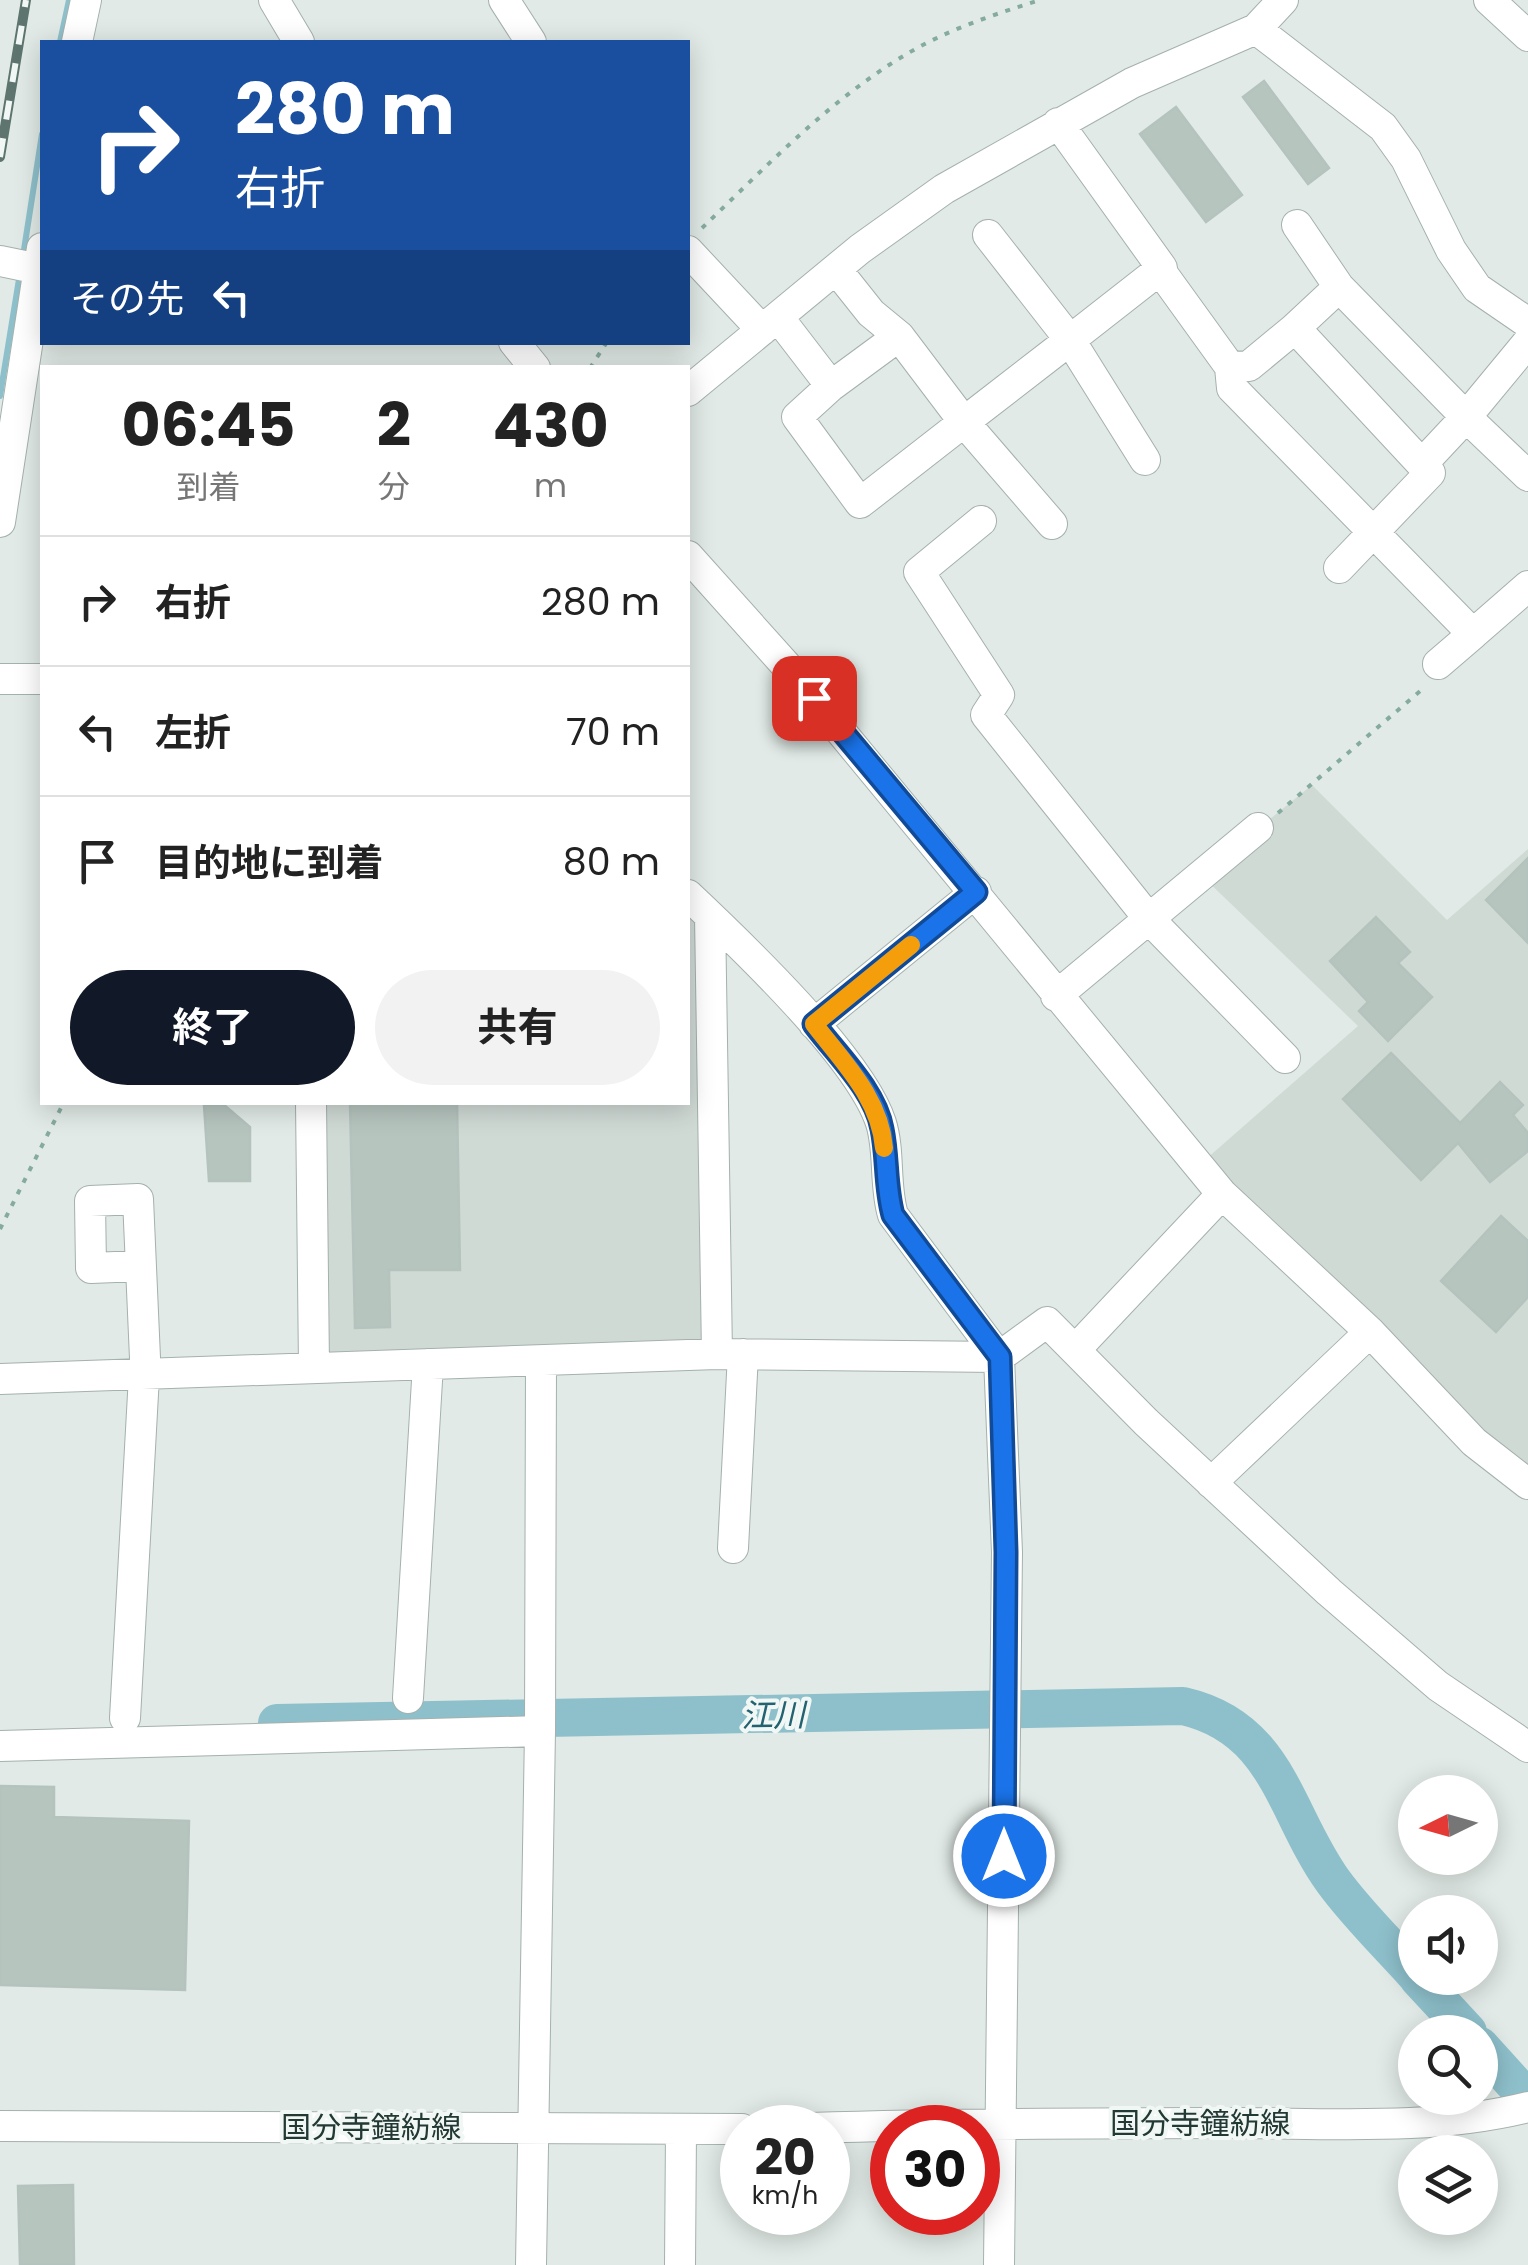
<!DOCTYPE html>
<html lang="ja">
<meta charset="utf-8">
<style>
:root{--surface:#fff;--page:#f2f2f2;--text:#222;--muted:#767676;--line:#e0e0e0;--accent:#111827}
body{margin:0;font-family:Poppins,"Noto Sans JP",sans-serif;background:var(--page);color:var(--text);height:100vh;display:flex;flex-direction:column;font-size:38px;white-space:nowrap}
*{box-sizing:border-box;margin:0}
p{font-size:32px;color:var(--muted)}
.icon{flex:none;width:55px;height:55px;fill:none;stroke:currentColor;stroke-width:2;stroke-linecap:round;stroke-linejoin:round}
.map{position:relative;flex:1;overflow:hidden}
.drawer{position:absolute;left:40px;top:365px;width:650px;height:740px;display:flex;flex-direction:column;background:var(--surface);border-radius:0px;box-shadow:0 5px 25px #0003}
.drawer>*{flex:none}
.hud{position:absolute;left:40px;top:40px;width:650px;height:305px;border-radius:0px;box-shadow:0 5px 25px #0003;background:#1a4fa0;color:#fff;overflow:hidden}
.needle{width:65px;rotate:265deg}
.fabs{position:absolute;left:1398px;top:1775px;display:grid;gap:20px}
.fabs a{display:grid;place-items:center;width:100px;height:100px;border-radius:50%;background:var(--surface);box-shadow:0 5px 25px #0003;font-size:50px}
.speed{position:absolute;left:720px;top:2105px;display:flex;gap:20px;font-size:50px;font-weight:700;text-align:center}
.speed>*{display:grid;place-content:center;width:130px;height:130px;border-radius:50%;background:var(--surface);box-shadow:0 5px 25px #0003;line-height:1}
.speed small{font-size:25px;font-weight:400}
.speed .limit{border:15px solid #d22;background:#fff;color:#111}
.pin{position:absolute;display:grid;place-items:center;width:85px;height:85px;color:#fff;margin:-42px;border-radius:20px;box-shadow:0 5px 15px #0006}
.me{position:absolute;width:110px;margin:-55px;rotate:0deg;stroke-linejoin:round;filter:drop-shadow(0 0 8px #0008)}
.turn{display:flex;align-items:center;gap:35px;height:210px;padding:0 30px;font-size:45px}
.turn .icon{width:130px;height:130px;stroke-width:2.5}
.turn b{display:block;font-size:70px;line-height:85px}
.then{display:flex;align-items:center;height:95px;padding:0 30px;background:#0003;gap:20px;font-size:38px}
.eta{display:flex;justify-content:space-evenly;align-items:center;height:170px;text-align:center}
.eta b{font-size:60px;font-weight:700;line-height:70px}
.action{display:flex;gap:20px;margin-top:auto;padding:20px 30px}
.action a{flex:1;height:115px;border-radius:60px;background:var(--accent);color:#fff;font-size:40px;font-weight:700;line-height:115px;text-align:center}
.action a+a{background:var(--page);color:var(--text)}
ul{padding:0;list-style:none}
li{display:flex;align-items:center;gap:30px;height:130px;padding:0 30px;border-top:2px solid var(--line)}
li div{flex:1}
li b{display:block;font-size:38px}
li em{font-style:normal}
.map>svg:first-child{display:block}
.built{fill:#d0dad5}
.lines{fill:none;stroke-linecap:round;stroke-linejoin:round}
.stream{stroke:#8ec0cb;stroke-width:6}
.river{stroke:#8ec0cb;stroke-width:38}
.building{fill:#b7c5bf;stroke:#b4c3bd;stroke-width:2.5}
.minor-casing{stroke:#a4b1ad;stroke-width:32}
.path{stroke:#85ab9f;stroke-width:4;stroke-dasharray:5 8;stroke-linecap:butt}
.minor{stroke:#fff;stroke-width:30}
.rail-casing{stroke:#5e756f;stroke-width:10}
.rail{stroke:#f1f7f4;stroke-width:6;stroke-dasharray:19;stroke-linecap:butt}
.route-casing{stroke:#114b97;stroke-width:25}
.route{stroke:#1a73e8;stroke-width:18}
.slow{stroke:#f59e0b;stroke-width:18}
.labels{text-anchor:middle;dominant-baseline:central;stroke-width:8;stroke-linejoin:round;paint-order:stroke}
.street-label{font-size:30px;fill:#233934;stroke:#f1f7f4}
.water-label{font-size:32px;font-style:italic;fill:#236270;stroke:#f1f7f4}
</style>
<div class="map">
<svg width="1528" height="2265" viewBox="0 0 1528 2265">
<rect width="100%" height="100%" fill="#e1eae6"/>
<path class="built" d="M 1312,785 L 1447,920 L 1528,849 L 1528,1484 L 1197,1167 L 1358,1026 L 1201,875 Z
M 688,895 L 710,916 L 717,1354 L 314,1367 L 311,1103 L 688,1102 Z"/>
<g class="lines">
<path class="stream" d="M 60,42 L 69,0
M 23,256 L 42,134
M 0,396 L 20,273"/>
<path class="river" d="M 277,1723 L 1183,1706 C 1279,1728 1284,1813 1333,1881 C 1357,1914 1388,1944 1415,1974
M 1418,1978 L 1468,2032
M 1480,2046 L 1528,2099"/>
</g>
<path class="building" d="M 1264,81 L 1329,168 L 1308,184 L 1243,97 Z
M 1176,107 L 1242,195 L 1206,222 L 1140,134 Z
M 1528,858 L 1528,943 L 1486,900 Z
M 1376,917 L 1410,952 L 1398,963 L 1432,997 L 1388,1041 L 1359,1011 L 1368,1002 L 1330,961 Z
M 1391,1053 L 1460,1123 L 1500,1082 L 1523,1105 L 1513,1115 L 1528,1133 L 1528,1151 L 1490,1182 L 1458,1143 L 1421,1180 L 1343,1099 Z
M 350,1102 L 457,1102 L 460,1270 L 389,1270 L 390,1327 L 355,1328 Z
M 223,1104 L 250,1127 L 250,1181 L 209,1181 L 204,1105 Z
M 1501,1216 L 1528,1241 L 1528,1297 L 1496,1332 L 1441,1281 Z
M 0,1786 L 54,1787 L 54,1817 L 189,1821 L 185,1990 L 0,1985 Z
M 73,2185 L 74,2265 L 20,2265 L 18,2186 Z"/>
<g class="lines">
<defs>
<path id="minor" d="M 274,0 L 299,42
M 504,0 L 531,42
M 1489,0 L 1528,36
M 1256,29 L 1383,127 L 1406,159 L 1451,250 L 1477,288 L 1528,323
M 77,42 L 86,0
M 1297,225 L 1339,287
M 988,235 L 1070,340 L 1162,268 L 1058,123
M 688,251 L 762,330
M 0,261 L 39,269
M 836,269 L 871,313 L 899,336
M 1160,270 L 1230,367 L 1232,388 L 1473,634 L 1438,664
M 778,317 L 831,386 L 797,417 L 860,503 L 964,422 L 1052,524
M 1295,328 L 1339,287 L 1466,417 L 1528,342
M 514,342 L 535,368
M 1230,367 L 1249,366 L 1295,328 L 1430,473 L 1339,568
M 831,386 L 899,336 L 964,422 L 1070,340 L 1145,460
M 688,391 L 860,249 L 944,189 L 1132,83 L 1256,29 L 1283,0
M 1422,464 L 1466,417 L 1528,476
M 981,521 L 919,572 L 999,695 L 986,715 L 1149,919 L 1285,1058
M 0,522 L 42,248
M 688,556 L 791,671 L 1222,1194 L 1370,1332 L 1474,1442 L 1528,1484
M 1473,634 L 1528,586
M 0,679 L 42,679
M 688,895 C 740,944 860,1058 881,1123 C 890,1152 884,1185 893,1215 L 999,1357 L 1007,1552 L 999,2265
M 710,916 L 717,1354
M 1056,996 L 1258,828
M 814,1024 L 976,892
M 311,1102 L 314,1367
M 1076,1349 L 1222,1194
M 0,1379 L 717,1354 L 999,1357 L 1047,1322 L 1146,1422 L 1329,1592 L 1438,1686 L 1528,1747
M 1211,1483 L 1370,1332
M 733,1548 L 743,1354
M 408,1698 L 428,1364
M 125,1718 L 145,1358 L 138,1199 L 90,1201 L 91,1268 L 140,1266
M 0,1746 L 540,1731
M 0,2126 L 742,2129
M 810,2128 C 950,2124 1090,2123 1231,2123 C 1329,2123 1432,2131 1528,2107
M 531,2265 L 540,1731 L 541,1362
M 680,2265 L 681,2131"/>
</defs>
<use href="#minor" class="minor-casing"/>
<path class="path" d="M 702,228 C 769,164 837,92 919,47 C 958,26 999,13 1040,0
M 590,368 L 607,342
M 1278,813 L 1426,686
M 0,1229 L 64,1102"/>
<use href="#minor" class="minor"/>
<defs>
<path id="rail" d="M 0,157 L 26,0"/>
</defs>
<use href="#rail" class="rail-casing"/>
<use href="#rail" class="rail"/>
</g>
<g class="lines">
<defs>
<path id="route" d="M 814,698 L 976,892 L 814,1024 C 837,1055 875,1090 882,1129 C 888,1158 885,1186 893,1215 L 1000,1357 L 1006,1552 L 1004,1856"/>
</defs>
<use href="#route" class="route-casing"/>
<use href="#route" class="route"/>
<path class="slow" d="M 884,1148 C 880,1098 843,1062 814,1024 L 911,945"/>
</g>
<g class="labels">
<g class="street-label">
<text x="1200" y="2123">国分寺鐘紡線</text>
<text x="371" y="2127">国分寺鐘紡線</text>
</g>
<g class="water-label">
<text transform="translate(773 1715) rotate(-1)">江川</text>
</g>
</g>
</svg>
<div class="fabs">
<a><svg class="needle" viewBox="-14 -14 28 28"><path d="M0-13l5 13h-10z" fill="#e53935"/><path d="M0 13l5-13h-10z" fill="#767676"/></svg></a>
<a><svg class="icon" aria-label="sound" viewBox="0 0 24 24"><path d="M4 9h4l5-4v14l-5-4H4zM17 9q2 3 0 6"/></svg></a>
<a><svg class="icon" aria-label="search" viewBox="0 0 24 24"><circle cx="10" cy="10" r="6"/><path d="M15 15l6 6"/></svg></a>
<a><svg class="icon" aria-label="layers" viewBox="0 0 24 24"><path d="M12 4l9 5-9 5-9-5zM3 14l9 5 9-5"/></svg></a>
</div>
<div class="speed"><div>20<small>km/h</small></div><div class="limit">30</div></div>
<div class="pin" style="left:814px;top:698px;background:#d93025"><svg class="icon" aria-label="arrive" viewBox="0 0 24 24"><path d="M6 21V4h12l-3 4 3 4H6"/></svg></div>
<svg class="me" style="left:1004px;top:1856px" viewBox="-20 -20 40 40"><circle r="17" fill="#1a73e8" stroke="#fff" stroke-width="3"/><path d="M0-11L8 9 0 5-8 9z" fill="#fff"/></svg>
<div class="hud">
<div class="turn"><svg class="icon" aria-label="right" viewBox="0 0 24 24"><path d="M7 20v-9h11M14 6l5 5-5 5"/></svg><div><b>280 m</b>右折</div></div>
<div class="then">その先<svg class="icon" aria-label="left" viewBox="0 0 24 24"><path d="M17 20v-9H6M10 6l-5 5 5 5"/></svg></div>
</div>
<section class="drawer">
<div class="eta">
<div><b>06:45</b><p>到着</p></div>
<div><b>2</b><p>分</p></div>
<div><b>430</b><p>m</p></div>
</div>
<ul>
<li><svg class="icon" aria-label="right" viewBox="0 0 24 24"><path d="M7 20v-9h11M14 6l5 5-5 5"/></svg><div><b>右折</b></div><em>280 m</em></li>
<li><svg class="icon" aria-label="left" viewBox="0 0 24 24"><path d="M17 20v-9H6M10 6l-5 5 5 5"/></svg><div><b>左折</b></div><em>70 m</em></li>
<li><svg class="icon" aria-label="arrive" viewBox="0 0 24 24"><path d="M6 21V4h12l-3 4 3 4H6"/></svg><div><b>目的地に到着</b></div><em>80 m</em></li>
</ul>
<div class="action"><a>終了</a><a>共有</a></div>
</section>
</div>
